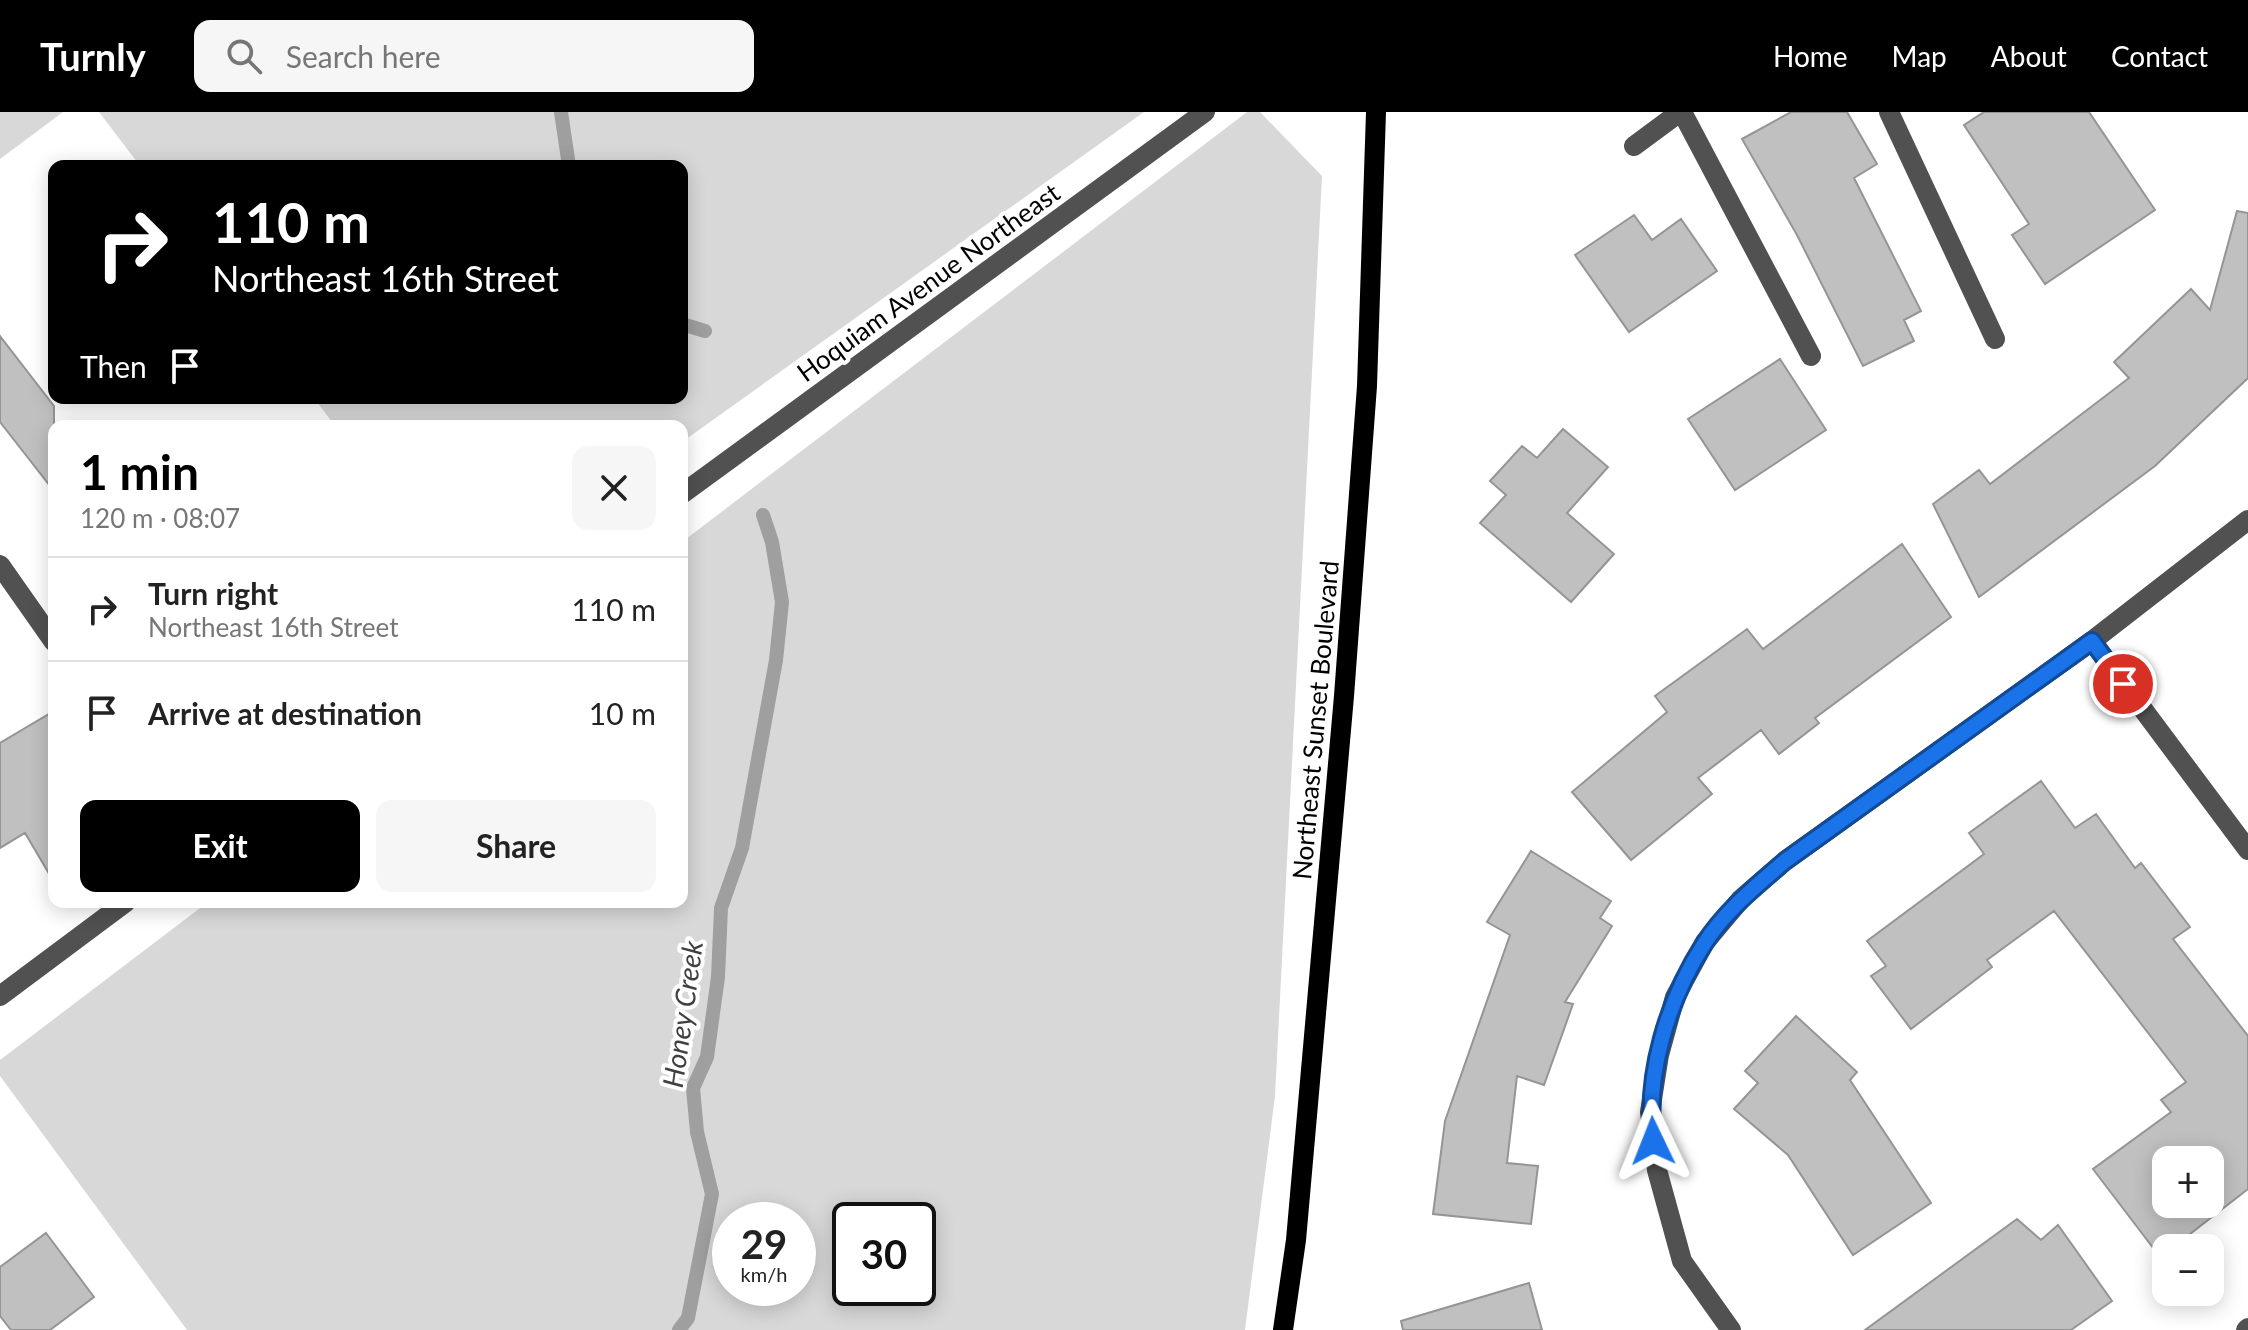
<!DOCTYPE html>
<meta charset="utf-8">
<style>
:root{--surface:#fff;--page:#f6f6f6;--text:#222;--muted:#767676;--line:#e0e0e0;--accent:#000}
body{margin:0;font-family:Lato,sans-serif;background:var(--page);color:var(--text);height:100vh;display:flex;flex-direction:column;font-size:30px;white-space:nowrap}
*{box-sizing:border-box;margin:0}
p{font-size:26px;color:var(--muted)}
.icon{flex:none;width:44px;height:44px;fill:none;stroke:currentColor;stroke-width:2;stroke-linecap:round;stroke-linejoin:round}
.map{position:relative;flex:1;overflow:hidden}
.sheet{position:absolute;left:48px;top:308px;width:640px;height:488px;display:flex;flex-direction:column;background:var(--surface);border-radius:16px;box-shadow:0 4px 20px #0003}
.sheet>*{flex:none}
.guide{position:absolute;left:48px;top:48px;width:640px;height:244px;border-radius:16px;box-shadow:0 4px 20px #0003;background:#000;color:#fff;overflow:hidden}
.fabs{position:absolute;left:2152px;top:1034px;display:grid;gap:16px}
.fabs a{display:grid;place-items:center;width:72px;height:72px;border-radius:16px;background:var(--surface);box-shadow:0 4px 20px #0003;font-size:40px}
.speed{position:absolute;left:712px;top:1090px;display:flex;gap:16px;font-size:40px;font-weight:700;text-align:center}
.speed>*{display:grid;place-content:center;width:104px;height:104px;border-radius:50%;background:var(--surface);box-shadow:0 4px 20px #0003;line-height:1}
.speed small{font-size:20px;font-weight:400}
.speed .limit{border:4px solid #111;border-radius:12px;background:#fff;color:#111}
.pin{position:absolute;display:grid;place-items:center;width:68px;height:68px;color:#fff;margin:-34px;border:4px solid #fff;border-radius:50%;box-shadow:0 2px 8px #0007}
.me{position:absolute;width:88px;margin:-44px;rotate:358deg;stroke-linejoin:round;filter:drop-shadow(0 0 6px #0008)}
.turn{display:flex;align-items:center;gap:28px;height:168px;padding:0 32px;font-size:36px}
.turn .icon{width:104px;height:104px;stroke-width:2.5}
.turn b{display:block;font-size:56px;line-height:68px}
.then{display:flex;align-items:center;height:76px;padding:0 32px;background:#0003;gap:16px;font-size:30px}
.round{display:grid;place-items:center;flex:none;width:84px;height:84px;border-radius:16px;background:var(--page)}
.head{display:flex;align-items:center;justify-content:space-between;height:136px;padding:0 32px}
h1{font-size:48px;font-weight:700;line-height:60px;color:var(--accent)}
.button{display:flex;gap:16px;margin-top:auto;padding:16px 32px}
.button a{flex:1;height:92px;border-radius:16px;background:var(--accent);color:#fff;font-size:32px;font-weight:700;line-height:92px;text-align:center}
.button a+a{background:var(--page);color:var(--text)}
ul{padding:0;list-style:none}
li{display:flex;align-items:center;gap:24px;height:104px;padding:0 32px;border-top:2px solid var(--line)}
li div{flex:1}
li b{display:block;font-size:30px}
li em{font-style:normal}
header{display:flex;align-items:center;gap:48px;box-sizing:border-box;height:112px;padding:0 40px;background:var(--accent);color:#fff}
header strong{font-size:38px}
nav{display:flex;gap:44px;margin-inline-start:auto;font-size:28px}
.search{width:560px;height:72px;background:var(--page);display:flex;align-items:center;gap:20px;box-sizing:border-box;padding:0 28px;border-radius:16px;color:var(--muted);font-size:30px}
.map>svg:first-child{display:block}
.green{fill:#d8d8d8;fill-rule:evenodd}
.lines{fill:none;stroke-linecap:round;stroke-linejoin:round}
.stream{stroke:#9f9f9f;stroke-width:14}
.building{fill:#c0c0c0;stroke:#959595;stroke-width:2;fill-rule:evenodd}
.minor{stroke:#515151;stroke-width:20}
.major{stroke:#000;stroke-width:20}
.route-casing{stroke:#114b97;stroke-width:20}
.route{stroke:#1a73e8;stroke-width:14}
.labels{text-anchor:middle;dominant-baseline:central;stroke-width:8;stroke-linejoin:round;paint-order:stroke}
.street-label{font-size:26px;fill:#000;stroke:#fff}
.water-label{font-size:28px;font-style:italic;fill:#404040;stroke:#fff}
</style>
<header>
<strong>Turnly</strong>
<div class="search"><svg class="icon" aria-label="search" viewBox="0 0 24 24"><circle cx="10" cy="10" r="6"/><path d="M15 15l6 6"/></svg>Search here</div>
<nav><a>Home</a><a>Map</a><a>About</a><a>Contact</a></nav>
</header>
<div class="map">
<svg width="2248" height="1218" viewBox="0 0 2248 1218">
<rect width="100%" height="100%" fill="#fff"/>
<path class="green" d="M 0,0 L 63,0 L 0,47 Z
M 99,0 L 1144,0 L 682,330 L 682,314 L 335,314 L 314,286 L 682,286 L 682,54 L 140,54 Z
M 1247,0 L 1260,0 L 1322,64 L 1275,984 L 1245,1218 L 187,1218 L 0,964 L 0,948 L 208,790 L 682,790 L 682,430 ZM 730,1108 L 798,1108 L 798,1176 L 730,1176 ZM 850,1108 L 918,1108 L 918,1176 L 850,1176 Z"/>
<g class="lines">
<path class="stream" d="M 561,0 L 569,54
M 682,212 L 705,219
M 679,1218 L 688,1206 L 712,1082 L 697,1020 L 693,976 L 707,945 L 718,865 L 721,796 L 742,736 L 776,548 L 782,490 L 772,430 L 763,403"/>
</g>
<path class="building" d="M 1791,0 L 1847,0 L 1877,52 L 1854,66 L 1921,199 L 1904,208 L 1914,229 L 1863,254 L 1797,123 L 1742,27 Z
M 1984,0 L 2089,0 L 2155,98 L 2045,172 L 2012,123 L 2029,112 L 1964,13 Z
M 2237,99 L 2248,101 L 2248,266 L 2155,354 L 1979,485 L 1933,392 L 1979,358 L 1990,372 L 2129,266 L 2114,250 L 2191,177 L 2210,198 Z
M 1634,103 L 1652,128 L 1681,107 L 1717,159 L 1629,220 L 1575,143 Z
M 0,224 L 54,294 L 54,379 L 0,310 Z
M 1780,247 L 1826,318 L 1735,378 L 1688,307 Z
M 1563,317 L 1608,355 L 1567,401 L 1614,442 L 1571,490 L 1480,411 L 1506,383 L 1490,369 L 1522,334 L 1537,346 Z
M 1902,432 L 1951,505 L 1815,606 L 1819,611 L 1779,642 L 1761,618 L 1698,666 L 1712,682 L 1631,748 L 1572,680 L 1667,600 L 1655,584 L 1747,517 L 1763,537 Z
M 54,599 L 54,770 L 25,721 L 0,736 L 0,631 Z
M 2041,669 L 2075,716 L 2096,702 L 2135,756 L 2141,751 L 2190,815 L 2173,827 L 2248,924 L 2248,1077 L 2172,1136 L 2166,1136 L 2166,1141 L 2160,1145 L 2093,1057 L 2171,1000 L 2161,988 L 2186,970 L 2054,799 L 1987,848 L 1992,855 L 1911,917 L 1871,864 L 1886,854 L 1867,829 L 1984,742 L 1969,721 ZM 2166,1048 L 2210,1048 L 2210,1092 L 2166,1092 Z
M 1531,739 L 1611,789 L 1600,806 L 1612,814 L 1565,890 L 1573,892 L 1544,973 L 1517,964 L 1507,1051 L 1538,1054 L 1531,1112 L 1433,1102 L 1445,1009 L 1510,823 L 1487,810 Z
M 1796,904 L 1857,960 L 1850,968 L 1931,1091 L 1853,1143 L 1788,1043 L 1734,997 L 1758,971 L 1745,959 Z
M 2017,1107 L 2041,1128 L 2058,1113 L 2112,1189 L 2071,1218 L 1865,1218 Z
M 46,1121 L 94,1185 L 50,1218 L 11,1218 L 0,1204 L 0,1155 Z
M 1529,1171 L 1542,1218 L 1403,1218 L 1401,1209 Z"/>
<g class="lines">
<path class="minor" d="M 1682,0 L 1811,244
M 1889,0 L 1995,227
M 1634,34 L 1680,0
M 682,382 L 1205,0
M 0,453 L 54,530
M 2092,529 L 2248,738
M 0,884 L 126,790
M 1731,1218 L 1682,1149 L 1657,1058 L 1650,1000 L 1659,943 L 1675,885 L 1705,830 L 1741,787 L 1785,749 L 2092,529 L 2248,408
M 2246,1218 L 2248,1216"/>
<path class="major" d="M 1283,1218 L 1296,1128 L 1344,584 L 1367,274 L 1376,0"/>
</g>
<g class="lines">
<defs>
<path id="route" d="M 1653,1029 C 1645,962 1668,888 1704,832 C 1725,799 1756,774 1785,749 L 2092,529 L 2123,572"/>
</defs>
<use href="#route" class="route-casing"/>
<use href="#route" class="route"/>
</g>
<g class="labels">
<g class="street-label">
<text transform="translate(928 170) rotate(-36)">Hoquiam Avenue Northeast</text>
<text transform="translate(1315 608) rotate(-85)">Northeast Sunset Boulevard</text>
</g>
<g class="water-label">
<text transform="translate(682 902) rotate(-82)">Honey Creek</text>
</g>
</g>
</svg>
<div class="fabs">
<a>+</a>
<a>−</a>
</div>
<div class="speed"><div>29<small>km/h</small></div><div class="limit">30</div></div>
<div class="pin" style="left:2123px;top:572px;background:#d93025"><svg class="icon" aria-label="arrive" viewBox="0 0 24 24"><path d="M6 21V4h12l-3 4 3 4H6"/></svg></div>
<svg class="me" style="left:1653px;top:1029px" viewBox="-20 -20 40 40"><path d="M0-17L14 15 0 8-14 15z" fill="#1a73e8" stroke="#fff" stroke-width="4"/></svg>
<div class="guide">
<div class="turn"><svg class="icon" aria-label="right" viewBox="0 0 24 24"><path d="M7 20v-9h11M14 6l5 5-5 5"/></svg><div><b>110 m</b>Northeast 16th Street</div></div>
<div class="then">Then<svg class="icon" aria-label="arrive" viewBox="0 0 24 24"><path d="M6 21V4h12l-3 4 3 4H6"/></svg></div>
</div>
<section class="sheet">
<div class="head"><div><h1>1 min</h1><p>120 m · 08:07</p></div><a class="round"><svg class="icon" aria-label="close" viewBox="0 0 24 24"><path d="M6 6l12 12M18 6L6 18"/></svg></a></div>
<ul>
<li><svg class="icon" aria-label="right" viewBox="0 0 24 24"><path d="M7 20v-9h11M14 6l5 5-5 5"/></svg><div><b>Turn right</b><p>Northeast 16th Street</p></div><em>110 m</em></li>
<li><svg class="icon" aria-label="arrive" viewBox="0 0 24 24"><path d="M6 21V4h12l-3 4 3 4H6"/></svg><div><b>Arrive at destination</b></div><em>10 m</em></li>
</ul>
<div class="button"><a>Exit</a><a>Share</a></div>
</section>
</div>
